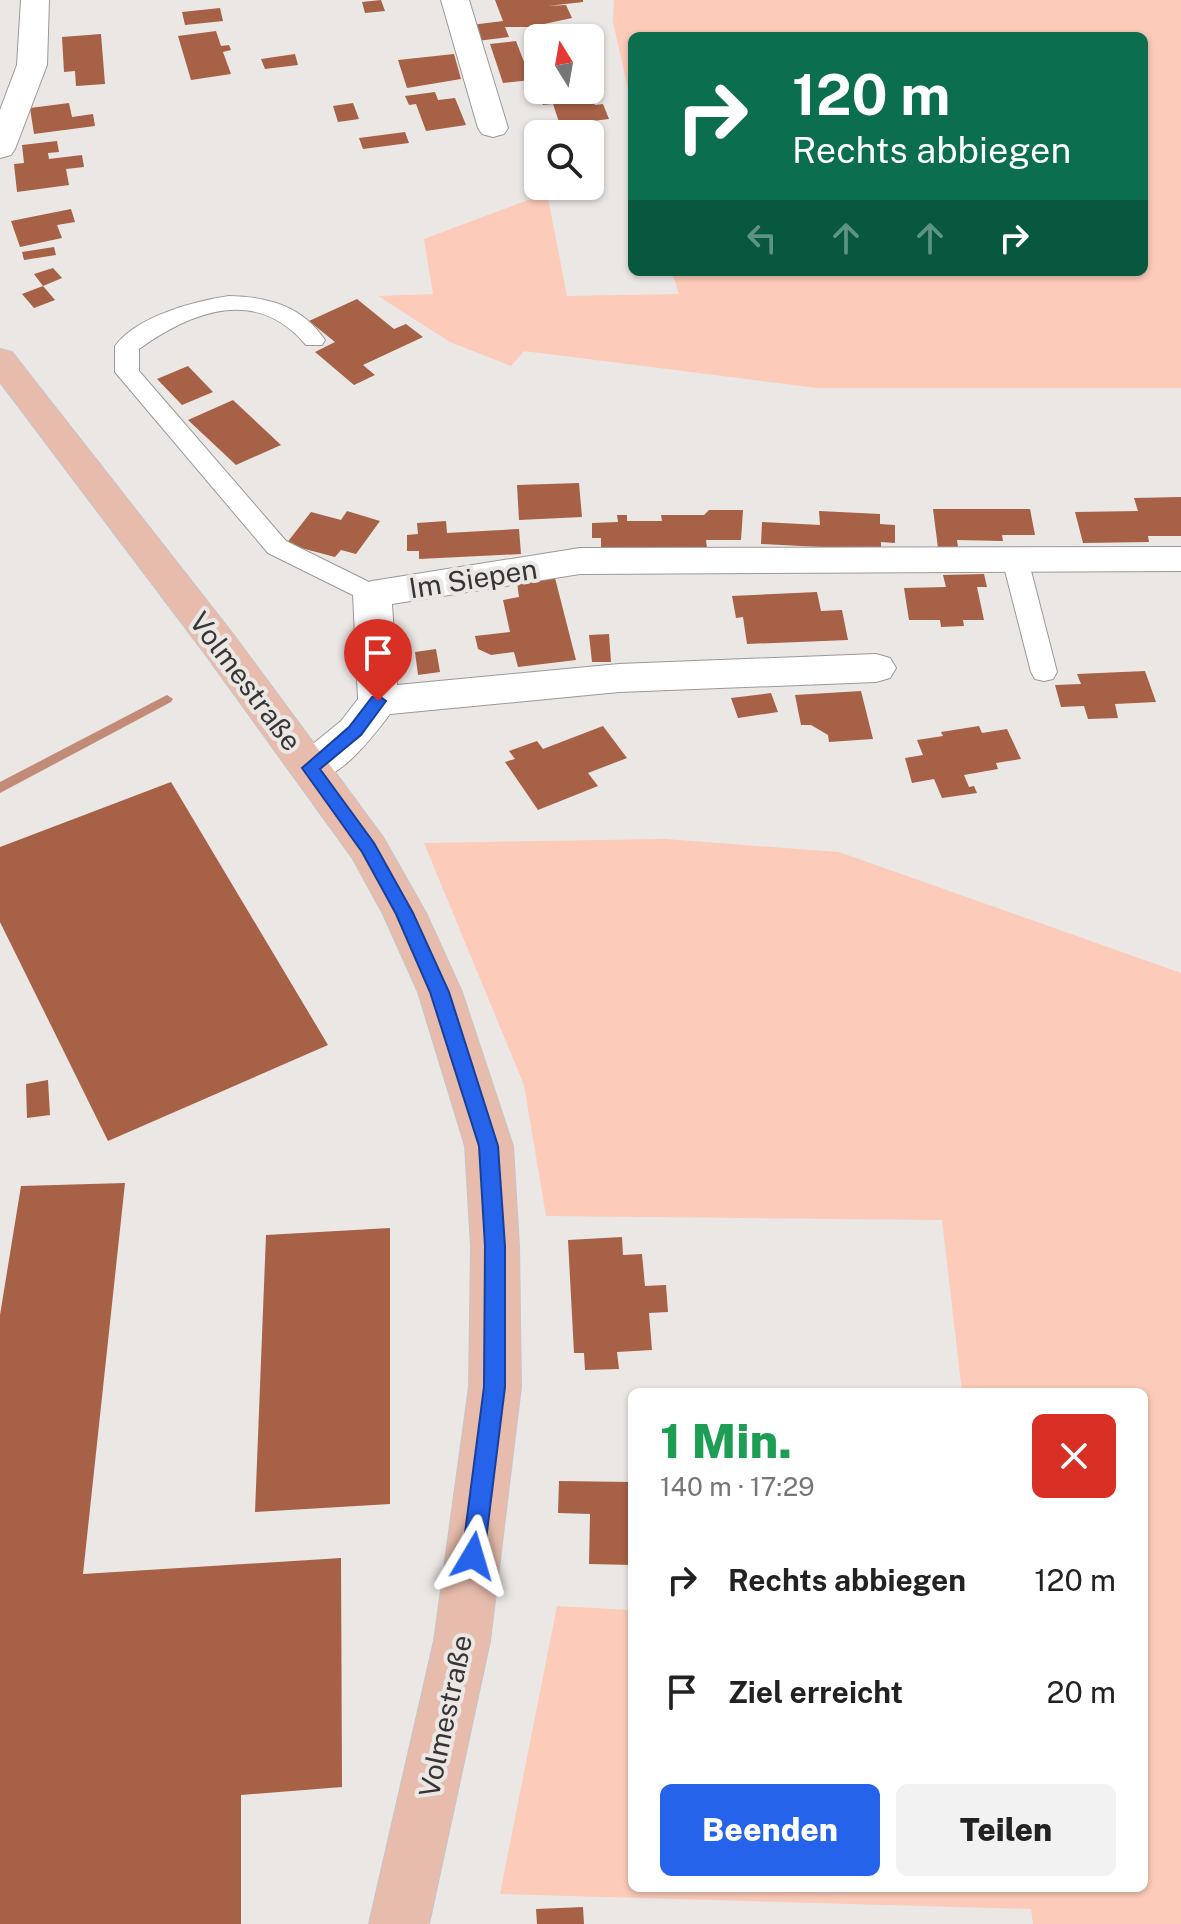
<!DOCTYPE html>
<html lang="de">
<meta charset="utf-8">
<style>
:root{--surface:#fff;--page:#f2f2f2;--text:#222;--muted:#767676;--accent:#2563eb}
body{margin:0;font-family:"Public Sans",sans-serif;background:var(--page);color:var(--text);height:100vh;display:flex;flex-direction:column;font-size:30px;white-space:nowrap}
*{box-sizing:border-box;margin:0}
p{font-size:26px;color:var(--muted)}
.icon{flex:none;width:44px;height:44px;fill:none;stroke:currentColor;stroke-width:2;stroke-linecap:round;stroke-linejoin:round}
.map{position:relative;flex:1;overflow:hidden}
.drawer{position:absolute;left:628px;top:1388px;width:520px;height:504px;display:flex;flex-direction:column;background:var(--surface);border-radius:12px;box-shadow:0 2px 6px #0004}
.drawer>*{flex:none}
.banner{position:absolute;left:628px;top:32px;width:520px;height:244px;border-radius:12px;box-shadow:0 2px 6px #0004;background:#0b6e4f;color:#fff;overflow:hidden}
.needle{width:52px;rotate:349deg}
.fabs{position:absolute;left:524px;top:24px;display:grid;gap:16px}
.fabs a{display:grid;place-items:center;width:80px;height:80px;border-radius:12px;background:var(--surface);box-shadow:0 2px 6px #0004;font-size:40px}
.pin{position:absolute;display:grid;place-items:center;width:68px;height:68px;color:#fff;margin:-82px -34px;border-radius:50% 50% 50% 0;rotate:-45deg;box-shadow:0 0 8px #0007}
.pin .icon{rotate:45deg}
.me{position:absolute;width:88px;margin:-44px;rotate:7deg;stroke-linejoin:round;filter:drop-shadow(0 0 6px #0008)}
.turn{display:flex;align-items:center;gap:28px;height:168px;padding:0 32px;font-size:36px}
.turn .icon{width:104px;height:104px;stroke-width:2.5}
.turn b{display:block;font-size:56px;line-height:68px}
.lanes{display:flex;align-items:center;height:76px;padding:0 32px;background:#0003;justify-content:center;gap:40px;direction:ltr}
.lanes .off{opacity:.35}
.round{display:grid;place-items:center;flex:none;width:84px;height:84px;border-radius:12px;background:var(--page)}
.head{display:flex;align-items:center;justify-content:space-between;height:136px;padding:0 32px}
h1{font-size:48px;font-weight:800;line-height:60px;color:#1e9e55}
.button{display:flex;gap:16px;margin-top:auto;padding:16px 32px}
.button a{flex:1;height:92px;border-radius:12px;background:var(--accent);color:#fff;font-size:32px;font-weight:800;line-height:92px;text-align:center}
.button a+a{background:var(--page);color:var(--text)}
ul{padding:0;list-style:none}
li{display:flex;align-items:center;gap:24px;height:112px;padding:0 32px}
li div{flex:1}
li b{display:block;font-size:30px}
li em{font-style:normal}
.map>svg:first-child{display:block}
.green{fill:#fccbb9}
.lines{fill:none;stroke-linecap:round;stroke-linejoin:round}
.stream{fill:#c28b77;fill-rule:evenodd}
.building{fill:#a76146}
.service-casing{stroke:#9c9897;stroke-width:2}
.minor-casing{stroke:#9c9897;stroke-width:2}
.primary-casing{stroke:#c7c6c6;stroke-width:2}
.service{fill:#fff;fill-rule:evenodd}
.minor{fill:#fff;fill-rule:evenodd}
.primary{fill:#e7bcac;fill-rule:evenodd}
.route{fill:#2563eb;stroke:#184099;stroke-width:2}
.labels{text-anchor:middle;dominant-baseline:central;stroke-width:8;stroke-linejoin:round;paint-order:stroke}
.street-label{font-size:28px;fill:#373535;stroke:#ebe7e5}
</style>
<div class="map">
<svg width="1181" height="1924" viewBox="0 0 1181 1924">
<rect width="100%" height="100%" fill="#ebe7e5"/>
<path class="green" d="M 614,0 L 1181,0 L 1181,388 L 817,388 L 524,351 L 511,366 L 450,342 L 378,296 L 433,294 L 424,239 L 547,193 L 567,296 L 679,294 L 672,272 L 1144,272 L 1144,36 L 632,36 L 632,107 L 613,22 Z
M 665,839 L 839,852 L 1181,973 L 1181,1924 L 1033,1924 L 1031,1909 L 500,1894 L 557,1606 L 632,1610 L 632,1888 L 1144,1888 L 1144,1392 L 962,1392 L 942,1220 L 546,1216 L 524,1085 L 424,843 Z"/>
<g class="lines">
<path class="stream" d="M 167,695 L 173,699 L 171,702 L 0,793 L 0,782 Z"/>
</g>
<path class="building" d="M 381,0 L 385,11 L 365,13 L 362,2 Z
M 495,0 L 583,0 L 583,2 L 548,6 L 566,5 L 572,18 L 530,27 L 505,27 L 509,37 L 477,41 L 471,25 L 503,21 Z
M 220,8 L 223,21 L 185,25 L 182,12 Z
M 216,31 L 221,46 L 229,45 L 231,50 L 223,52 L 231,74 L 191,80 L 178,36 Z
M 101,34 L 105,84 L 76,86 L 75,71 L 64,72 L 62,37 Z
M 516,41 L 531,80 L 503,83 L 490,44 Z
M 295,54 L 298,65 L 265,69 L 261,59 Z
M 454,54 L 461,79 L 407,88 L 398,60 Z
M 538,90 L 589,90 L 595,105 L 603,104 L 609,119 L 560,125 L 553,104 L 543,105 Z
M 435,92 L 438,100 L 455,98 L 466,125 L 426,131 L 416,104 L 409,105 L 405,96 Z
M 69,103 L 72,117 L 93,114 L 95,126 L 34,134 L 30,108 Z
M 353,103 L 359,119 L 338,122 L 333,106 Z
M 405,132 L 409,143 L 363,149 L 359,138 Z
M 57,141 L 59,152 L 48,153 L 49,159 L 82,155 L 84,167 L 66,169 L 69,185 L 17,192 L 14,164 L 24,163 L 22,145 Z
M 71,209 L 75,222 L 57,225 L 62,238 L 20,247 L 11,221 Z
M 54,247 L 56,255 L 24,260 L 22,252 Z
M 53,268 L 62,278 L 43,286 L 34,274 Z
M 43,286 L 55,300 L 34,308 L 22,294 Z
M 357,299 L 394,329 L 406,324 L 423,337 L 363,365 L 375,375 L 354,385 L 315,352 L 335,342 L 309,321 Z
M 188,366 L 213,392 L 182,405 L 157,379 Z
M 233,400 L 281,445 L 236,465 L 188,420 Z
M 579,483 L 582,517 L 519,520 L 517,485 Z
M 1181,497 L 1181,536 L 1148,536 L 1149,542 L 1083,543 L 1075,512 L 1138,511 L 1134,498 Z
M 933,509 L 1030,509 L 1035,535 L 1002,535 L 1003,541 L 957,540 L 958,547 L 938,548 Z
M 709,510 L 743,510 L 741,540 L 706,540 L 707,548 L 601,552 L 601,538 L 592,538 L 592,523 L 618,522 L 617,515 L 627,515 L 627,521 L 662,521 L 661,515 L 704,515 Z
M 347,511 L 380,521 L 356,554 L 341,550 L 335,557 L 286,544 L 311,512 L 341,520 Z
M 819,511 L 880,514 L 880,524 L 895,525 L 895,543 L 881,542 L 881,550 L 761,544 L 762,522 L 820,525 Z
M 446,521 L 447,533 L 519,529 L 521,554 L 419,559 L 419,551 L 407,551 L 407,535 L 418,534 L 417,523 Z
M 984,574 L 987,587 L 977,587 L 984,620 L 963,620 L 964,626 L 941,627 L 940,620 L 909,620 L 904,588 L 946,587 L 943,575 Z
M 555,578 L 576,660 L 518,667 L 514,652 L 491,655 L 478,649 L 475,636 L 510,632 L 503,600 L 519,597 L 517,582 Z
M 817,592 L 821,611 L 842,610 L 848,640 L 747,644 L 743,617 L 736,618 L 732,596 Z
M 609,634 L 611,662 L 592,662 L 589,635 Z
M 436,649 L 440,672 L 418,675 L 415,652 Z
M 1145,671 L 1156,702 L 1115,704 L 1118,718 L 1088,719 L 1084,706 L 1061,707 L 1055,685 L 1081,684 L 1077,674 Z
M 861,691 L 873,739 L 829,742 L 828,735 L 811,725 L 801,725 L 795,695 Z
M 771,693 L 778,712 L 738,718 L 731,698 Z
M 603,726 L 627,758 L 588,773 L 598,786 L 538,810 L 505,762 L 515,759 L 509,751 L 537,741 L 543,749 Z
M 979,726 L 982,733 L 1007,729 L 1021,759 L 996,763 L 998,769 L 964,775 L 969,787 L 974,786 L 977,793 L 942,798 L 934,779 L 912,783 L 905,758 L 923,755 L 917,740 L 943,736 L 941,732 Z
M 171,782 L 328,1045 L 108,1141 L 0,922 L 0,847 Z
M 48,1080 L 50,1115 L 27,1118 L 26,1084 Z
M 125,1183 L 83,1574 L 341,1558 L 342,1787 L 241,1795 L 241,1924 L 0,1924 L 0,1315 L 21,1186 Z
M 390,1228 L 390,1504 L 255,1512 L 266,1235 Z
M 622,1237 L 623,1255 L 642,1254 L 645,1286 L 666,1285 L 668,1312 L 649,1313 L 652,1350 L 617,1352 L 619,1369 L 585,1370 L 584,1353 L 574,1353 L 568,1240 Z
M 559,1481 L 632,1482 L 632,1565 L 589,1564 L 590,1514 L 558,1513 Z
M 583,1907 L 584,1924 L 537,1924 L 536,1909 Z"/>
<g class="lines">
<defs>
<path id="service" d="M 229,296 C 269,297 302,306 325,340 L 322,345 L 306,345 C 257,286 192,311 139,349 L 139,371 L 286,541 L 381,588 L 385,594 L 381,600 L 372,603 L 363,600 L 268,553 L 115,372 L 115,346 C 137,316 195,301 229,296 Z
M 1015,550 L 1024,553 L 1028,559 L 1057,672 L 1053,679 L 1044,681 L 1035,679 L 1031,672 L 1002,559 L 1006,553 Z"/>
<path id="minor" d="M 21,0 L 49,0 L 47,65 L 15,149 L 11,155 L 0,158 L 0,110 L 17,65 Z
M 441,0 L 469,0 L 508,128 L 504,134 L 493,137 L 482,134 L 478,128 Z
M 1181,547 L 1181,571 L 580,574 L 392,604 L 397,685 L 619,664 L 876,654 L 890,658 L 896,668 L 890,678 L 876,682 L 619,692 L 390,714 C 369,741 334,790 297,779 L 291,768 L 297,757 L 341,721 L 358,699 L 353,594 L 359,585 L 372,581 L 580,548 Z"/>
<path id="primary" d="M 0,349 L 12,352 L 233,634 L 383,837 L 426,913 L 462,992 L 513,1146 L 519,1246 L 521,1387 L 490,1641 L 429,1924 L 369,1924 L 434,1641 L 469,1387 L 471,1246 L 465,1146 L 418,992 L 383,914 L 353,859 L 205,654 L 0,382 Z"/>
</defs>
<use href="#service" class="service-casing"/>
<use href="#minor" class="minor-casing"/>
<use href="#primary" class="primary-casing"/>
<use href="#service" class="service"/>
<use href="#minor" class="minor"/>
<use href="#primary" class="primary"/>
</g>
<path class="route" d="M 378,695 L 386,701 L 361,735 L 320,769 L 374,843 L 413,913 L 449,992 L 498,1146 L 505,1246 L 505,1387 L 484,1556 L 481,1564 L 473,1567 L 465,1564 L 462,1556 L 484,1387 L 485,1246 L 479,1146 L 430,992 L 396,914 L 362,852 L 302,768 L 349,727 L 372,697 Z"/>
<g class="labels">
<g class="street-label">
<text transform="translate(473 578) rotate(-9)">Im Siepen</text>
<text transform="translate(246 681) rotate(53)">Volmestraße</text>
<text transform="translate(445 1716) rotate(-78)">Volmestraße</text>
</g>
</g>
</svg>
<div class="fabs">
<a><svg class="needle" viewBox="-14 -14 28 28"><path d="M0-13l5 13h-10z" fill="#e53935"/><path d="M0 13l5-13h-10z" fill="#767676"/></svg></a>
<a><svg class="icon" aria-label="search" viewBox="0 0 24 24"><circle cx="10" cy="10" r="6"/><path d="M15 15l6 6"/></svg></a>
</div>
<div class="pin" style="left:378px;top:701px;background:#d93025"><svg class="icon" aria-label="arrive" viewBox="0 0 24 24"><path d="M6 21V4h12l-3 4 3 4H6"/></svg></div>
<svg class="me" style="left:473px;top:1556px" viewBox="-20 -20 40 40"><path d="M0-17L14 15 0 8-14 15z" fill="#2563eb" stroke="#fff" stroke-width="4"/></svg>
<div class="banner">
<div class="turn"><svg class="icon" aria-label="right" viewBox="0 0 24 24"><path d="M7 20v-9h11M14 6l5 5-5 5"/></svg><div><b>120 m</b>Rechts abbiegen</div></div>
<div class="lanes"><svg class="icon off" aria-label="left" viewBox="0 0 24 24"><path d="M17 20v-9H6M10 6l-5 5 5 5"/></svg><svg class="icon off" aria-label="ahead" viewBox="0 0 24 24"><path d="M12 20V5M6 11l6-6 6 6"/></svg><svg class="icon off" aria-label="ahead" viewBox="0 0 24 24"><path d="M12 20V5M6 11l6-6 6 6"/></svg><svg class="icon" aria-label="right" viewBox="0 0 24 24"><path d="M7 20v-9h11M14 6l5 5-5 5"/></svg></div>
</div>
<section class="drawer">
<div class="head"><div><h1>1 Min.</h1><p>140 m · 17:29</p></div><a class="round" style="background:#d93025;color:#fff"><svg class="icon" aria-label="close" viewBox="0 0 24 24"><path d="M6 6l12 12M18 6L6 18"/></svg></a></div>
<ul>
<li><svg class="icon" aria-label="right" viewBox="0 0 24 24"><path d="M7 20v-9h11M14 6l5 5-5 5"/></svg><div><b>Rechts abbiegen</b></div><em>120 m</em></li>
<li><svg class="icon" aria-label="arrive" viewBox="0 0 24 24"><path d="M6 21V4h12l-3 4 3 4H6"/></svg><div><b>Ziel erreicht</b></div><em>20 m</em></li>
</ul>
<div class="button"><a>Beenden</a><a>Teilen</a></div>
</section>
</div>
